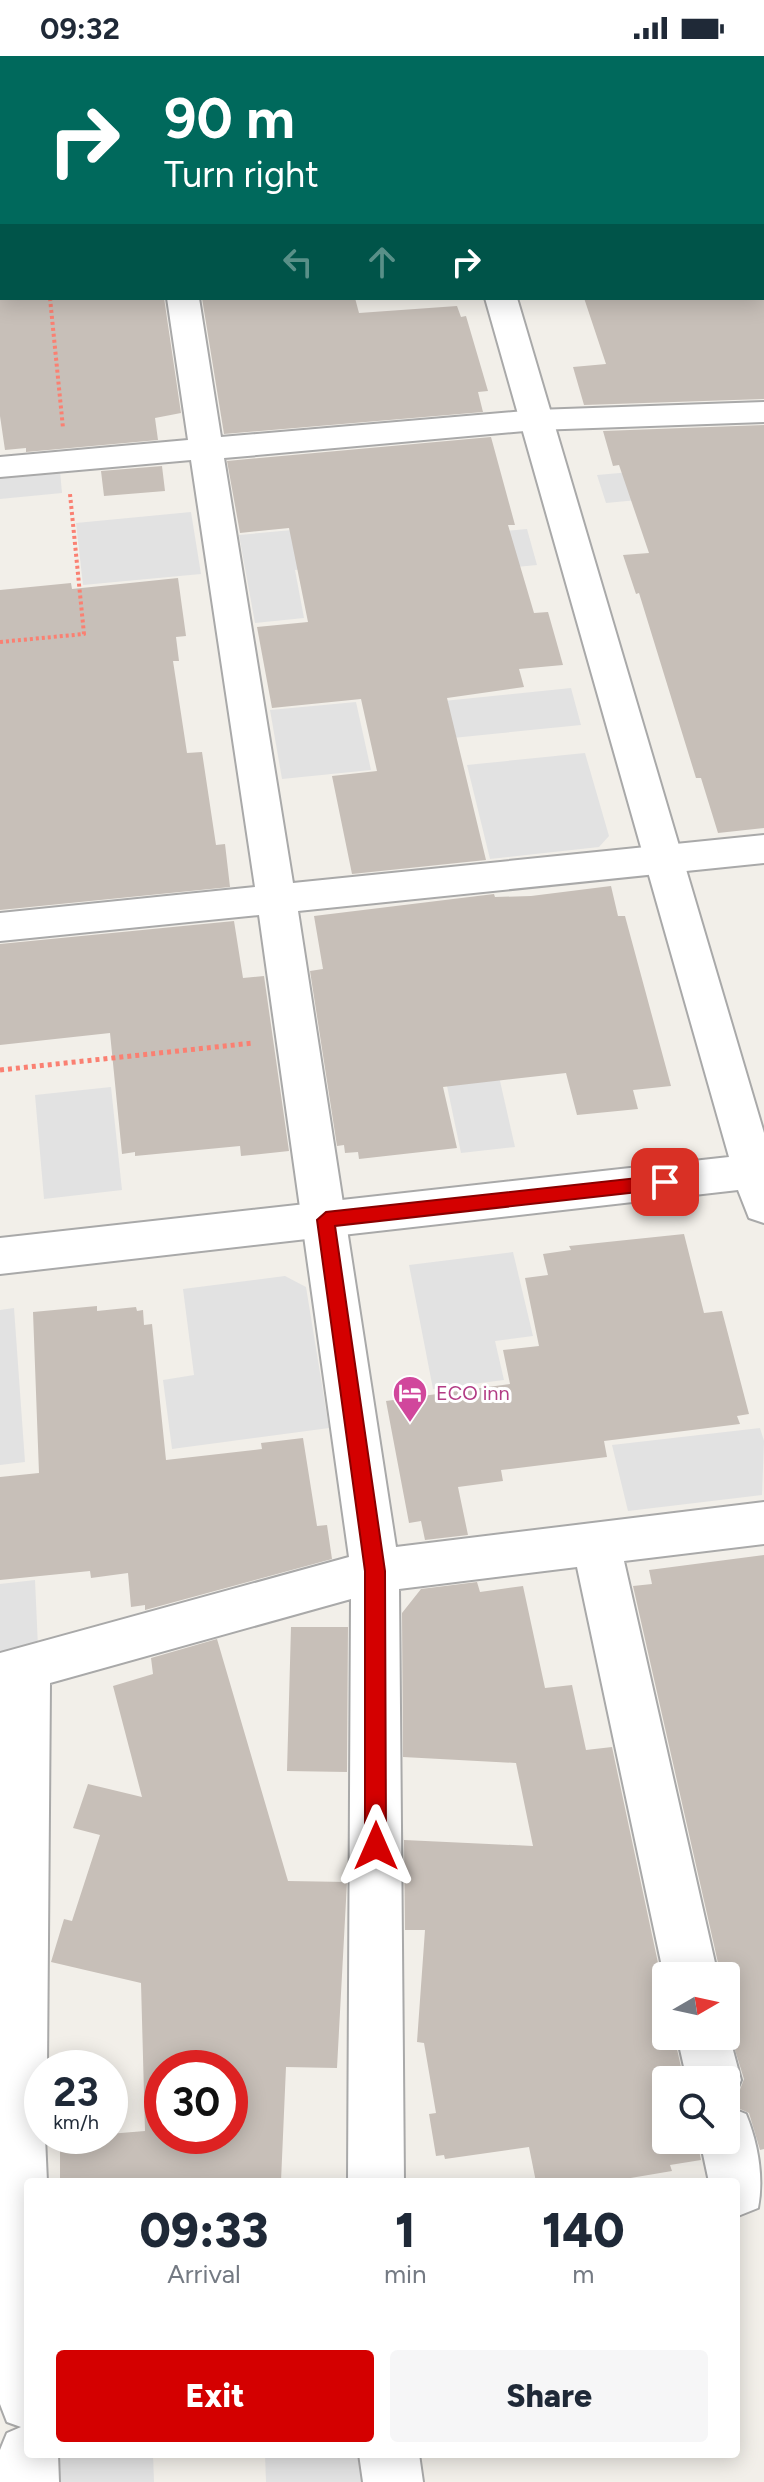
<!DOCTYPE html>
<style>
:root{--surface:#fff;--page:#f6f6f7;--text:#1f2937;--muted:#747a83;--accent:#d40000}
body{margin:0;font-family:Figtree,sans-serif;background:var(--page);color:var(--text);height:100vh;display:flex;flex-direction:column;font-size:30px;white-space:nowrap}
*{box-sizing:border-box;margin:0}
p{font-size:26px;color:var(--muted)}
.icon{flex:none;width:44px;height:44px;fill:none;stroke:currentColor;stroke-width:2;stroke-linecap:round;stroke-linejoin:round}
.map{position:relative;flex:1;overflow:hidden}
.details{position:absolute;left:24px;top:2122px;width:716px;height:280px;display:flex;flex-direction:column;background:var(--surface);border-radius:8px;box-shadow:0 4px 20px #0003}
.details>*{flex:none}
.banner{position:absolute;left:0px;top:0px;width:764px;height:244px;box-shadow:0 4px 20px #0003;background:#00695c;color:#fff;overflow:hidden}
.needle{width:52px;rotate:81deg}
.fabs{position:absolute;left:652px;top:1906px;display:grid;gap:16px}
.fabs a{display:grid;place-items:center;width:88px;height:88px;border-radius:8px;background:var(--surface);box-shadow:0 4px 20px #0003;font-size:40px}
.speed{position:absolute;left:24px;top:1994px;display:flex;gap:16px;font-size:40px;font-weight:700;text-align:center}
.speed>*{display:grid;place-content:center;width:104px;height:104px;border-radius:50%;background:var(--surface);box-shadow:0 4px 20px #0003;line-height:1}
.speed small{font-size:20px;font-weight:400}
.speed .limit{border:12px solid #d22;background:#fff;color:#111}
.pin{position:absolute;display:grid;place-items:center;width:68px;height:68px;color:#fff;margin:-34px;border-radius:16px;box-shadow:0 4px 12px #0006}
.me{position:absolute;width:88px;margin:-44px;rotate:0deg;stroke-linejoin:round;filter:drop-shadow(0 0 6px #0008)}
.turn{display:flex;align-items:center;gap:28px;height:168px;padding:0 32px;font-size:36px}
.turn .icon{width:104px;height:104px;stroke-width:2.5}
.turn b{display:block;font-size:56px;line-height:68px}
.lanes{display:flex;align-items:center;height:76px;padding:0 32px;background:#0003;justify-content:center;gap:40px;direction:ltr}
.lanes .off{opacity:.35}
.eta{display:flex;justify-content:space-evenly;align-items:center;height:136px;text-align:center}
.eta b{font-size:48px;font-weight:800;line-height:56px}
.primary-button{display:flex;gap:16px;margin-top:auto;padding:16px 32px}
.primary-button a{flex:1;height:92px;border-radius:8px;background:var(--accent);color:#fff;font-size:32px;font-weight:800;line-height:92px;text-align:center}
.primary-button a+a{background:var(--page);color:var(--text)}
.status{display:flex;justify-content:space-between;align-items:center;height:56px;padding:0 40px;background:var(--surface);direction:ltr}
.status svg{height:22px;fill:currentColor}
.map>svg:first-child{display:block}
.parking{fill:#e2e2e2}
.building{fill:#c7bfb8;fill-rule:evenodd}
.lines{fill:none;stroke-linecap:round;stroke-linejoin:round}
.minor-casing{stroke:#a9a9a9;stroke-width:4}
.tertiary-casing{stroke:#a9a9a9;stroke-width:4}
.path-far1{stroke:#fa8072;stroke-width:4;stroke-dasharray:3 3;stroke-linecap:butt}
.path{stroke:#fa8072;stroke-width:5;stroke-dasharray:4 4;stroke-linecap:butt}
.minor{fill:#fff;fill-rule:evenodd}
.tertiary{fill:#fff;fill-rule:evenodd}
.route{fill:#d40000;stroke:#8a0000;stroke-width:2}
.labels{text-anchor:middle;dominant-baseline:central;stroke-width:6;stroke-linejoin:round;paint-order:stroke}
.hotel-label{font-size:20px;fill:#b23c85;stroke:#fff;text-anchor:start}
</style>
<div class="status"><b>09:32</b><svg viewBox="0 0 49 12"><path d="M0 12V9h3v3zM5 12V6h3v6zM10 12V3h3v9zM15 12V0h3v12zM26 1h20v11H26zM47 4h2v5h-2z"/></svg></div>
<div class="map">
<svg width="764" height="2426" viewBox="0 0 764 2426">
<rect width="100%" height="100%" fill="#f2efe9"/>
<path class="parking" d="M 733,407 L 743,434 L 606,447 L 597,419 Z
M 60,415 L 62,437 L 0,443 L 0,420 Z
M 191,456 L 201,518 L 83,529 L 76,467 Z
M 423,462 L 429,482 L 527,473 L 537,509 L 392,523 L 387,505 L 295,514 L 304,562 L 255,567 L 239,479 Z
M 571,632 L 581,669 L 432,684 L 424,647 Z
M 356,646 L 371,714 L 282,723 L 270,654 Z
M 585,697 L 609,780 L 599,791 L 490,803 L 467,709 Z
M 490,981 L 515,1091 L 461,1097 L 438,987 Z
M 111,1031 L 122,1134 L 44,1143 L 35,1039 Z
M 513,1196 L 533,1280 L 495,1285 L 504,1324 L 433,1333 L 409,1209 Z
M 285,1220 L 306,1231 L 329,1372 L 172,1393 L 163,1324 L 194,1319 L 183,1233 Z
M 14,1252 L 25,1406 L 0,1409 L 0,1254 Z
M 760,1372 L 764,1385 L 762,1439 L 628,1455 L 612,1389 Z
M 35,1524 L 38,1591 L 0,1601 L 0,1528 Z
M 47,2398 L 153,2398 L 154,2426 L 48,2426 Z
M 265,2398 L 379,2398 L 383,2426 L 266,2426 Z"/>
<path class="building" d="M 0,242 L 164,242 L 181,357 L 155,362 L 158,384 L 26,396 L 26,392 L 5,394 L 0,360 Z
M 202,242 L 355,242 L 359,257 L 457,250 L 461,261 L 466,260 L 488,335 L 478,336 L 483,356 L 224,378 Z
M 584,242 L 764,242 L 764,343 L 584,349 L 573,311 L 606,308 Z
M 764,369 L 764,772 L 718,777 L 701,722 L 696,722 L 639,537 L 636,538 L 623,499 L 649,497 L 619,409 L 613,410 L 603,375 Z
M 491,381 L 515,469 L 508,469 L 534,557 L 548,556 L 563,609 L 519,613 L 524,631 L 447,642 L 486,804 L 352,818 L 332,720 L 377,715 L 361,643 L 272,652 L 257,571 L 308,566 L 289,472 L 240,477 L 227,405 Z
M 162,410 L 165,435 L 104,440 L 101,415 Z
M 178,522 L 186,580 L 176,581 L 179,605 L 173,605 L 187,697 L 202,696 L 216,789 L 225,788 L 230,831 L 0,854 L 0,534 L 71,527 L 72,533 Z
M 611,830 L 618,860 L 625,860 L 671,1030 L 633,1034 L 638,1053 L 577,1059 L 566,1017 L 443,1031 L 457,1092 L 359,1103 L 358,1096 L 345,1097 L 344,1089 L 337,1090 L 310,915 L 323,913 L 314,860 L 494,838 L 495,841 L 531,840 Z
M 234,865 L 243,922 L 264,920 L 289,1095 L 241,1100 L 240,1090 L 135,1100 L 135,1096 L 122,1098 L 110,977 L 0,989 L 0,888 Z
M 684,1178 L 704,1257 L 722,1255 L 749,1358 L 737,1360 L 740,1368 L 604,1385 L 607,1401 L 501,1414 L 503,1425 L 458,1431 L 468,1479 L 425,1484 L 421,1465 L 409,1467 L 386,1345 L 510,1328 L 503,1294 L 539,1290 L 525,1222 L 548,1219 L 543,1198 L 571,1194 L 569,1190 Z
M 97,1250 L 97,1255 L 136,1251 L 137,1255 L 143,1254 L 144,1269 L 152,1268 L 166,1404 L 262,1393 L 261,1387 L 303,1382 L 317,1470 L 327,1469 L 332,1503 L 145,1554 L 145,1549 L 131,1551 L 128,1517 L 91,1522 L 90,1515 L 0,1524 L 0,1421 L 39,1417 L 33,1256 Z
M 764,1499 L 764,2093 L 760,2094 L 749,2057 L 729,2048 L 736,2044 L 744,2023 L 726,1965 L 726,1920 L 721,1920 L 633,1530 L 652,1528 L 649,1514 Z
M 477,1526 L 480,1536 L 523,1530 L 545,1632 L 572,1629 L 586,1694 L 612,1691 L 661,1921 L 666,1927 L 666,1980 L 674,1980 L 684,2024 L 666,2024 L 666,2084 L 697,2084 L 701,2104 L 670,2109 L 672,2115 L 607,2126 L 536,2126 L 529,2091 L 445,2103 L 444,2099 L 436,2100 L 429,2058 L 436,2057 L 424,1987 L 417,1986 L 425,1874 L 405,1874 L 404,1784 L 533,1790 L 516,1707 L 403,1701 L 402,1557 L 421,1533 Z
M 291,1571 L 348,1571 L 347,1716 L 287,1715 Z
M 217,1583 L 288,1825 L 347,1826 L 337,2012 L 286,2011 L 281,2125 L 60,2126 L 60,2082 L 145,2075 L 141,1927 L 51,1906 L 64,1863 L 72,1865 L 100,1779 L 73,1772 L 88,1728 L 142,1741 L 113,1630 L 153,1618 L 151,1602 ZM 162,2012 L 230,2012 L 230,2080 L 162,2080 Z"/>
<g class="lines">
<defs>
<path id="minor" d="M 131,0 L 159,0 L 159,2 L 131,2 Z
M 689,0 L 717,0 L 718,2 L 690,2 Z
M 0,108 L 2,108 L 2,126 L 0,126 Z
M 762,132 L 764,132 L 764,155 L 762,155 Z
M 167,242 L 199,242 L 221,381 L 536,354 L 764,346 L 764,366 L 536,374 L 224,402 L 293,827 L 764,779 L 764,807 L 298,855 L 396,1491 L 764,1446 L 764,1488 L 624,1505 L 718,1920 L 666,1920 L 666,1924 L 664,1920 L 577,1511 L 399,1533 L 404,2126 L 348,2126 L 351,1543 L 50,1627 L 47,2012 L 42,2012 L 47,2126 L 28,2126 L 28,2398 L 58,2398 L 59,2426 L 0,2426 L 0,2394 L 7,2377 L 21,2371 L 7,2366 L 0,2348 L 0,1597 L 349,1501 L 259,859 L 0,885 L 0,857 L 255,831 L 191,404 L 0,421 L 0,401 L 188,384 Z
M 726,1968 L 741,2024 L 733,2043 L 726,2046 L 726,2024 L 687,2024 L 677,1980 L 726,1980 Z
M 726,2050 L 746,2058 C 758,2087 764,2122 758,2152 L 738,2160 L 736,2126 L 709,2126 L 700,2084 L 726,2084 Z
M 359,2398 L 419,2398 L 423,2426 L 363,2426 Z"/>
<path id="tertiary" d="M 417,0 L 445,0 L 445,2 L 417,2 Z
M 485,242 L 517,242 L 764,1077 L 764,1167 L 749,1162 L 738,1134 L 0,1218 L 0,1182 L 729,1101 Z"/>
</defs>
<use href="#minor" class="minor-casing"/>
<use href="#tertiary" class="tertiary-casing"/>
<path class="path-far1" d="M 50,242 L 63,372
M 0,586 L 84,578 L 70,438"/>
<path class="path" d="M 0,1014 L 253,987"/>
<use href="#minor" class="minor"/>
<use href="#tertiary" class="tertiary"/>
</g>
<path class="route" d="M 665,1119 L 673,1126 L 665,1133 L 335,1170 L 385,1515 L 386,1790 L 383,1797 L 376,1800 L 368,1797 L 365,1790 L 365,1515 L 317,1164 L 326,1156 Z"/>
<defs>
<symbol id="hotel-pin" viewBox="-11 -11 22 30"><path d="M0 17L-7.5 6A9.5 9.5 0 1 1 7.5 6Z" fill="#d1479c" stroke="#fff"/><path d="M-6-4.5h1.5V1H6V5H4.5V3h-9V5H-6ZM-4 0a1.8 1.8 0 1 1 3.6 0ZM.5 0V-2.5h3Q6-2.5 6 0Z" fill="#fff"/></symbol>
</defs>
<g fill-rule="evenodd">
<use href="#hotel-pin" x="390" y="1317" width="40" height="54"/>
</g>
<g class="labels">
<g class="hotel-label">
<text x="436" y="1337">ECO inn</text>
</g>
</g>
</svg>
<div class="fabs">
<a><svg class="needle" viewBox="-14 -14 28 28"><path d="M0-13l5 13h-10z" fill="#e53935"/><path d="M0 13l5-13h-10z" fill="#747a83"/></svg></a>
<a><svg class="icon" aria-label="search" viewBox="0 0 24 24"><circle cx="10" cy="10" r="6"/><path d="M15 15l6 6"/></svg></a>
</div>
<div class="speed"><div>23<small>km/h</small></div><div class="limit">30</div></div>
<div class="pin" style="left:665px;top:1126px;background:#d93025"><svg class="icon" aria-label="arrive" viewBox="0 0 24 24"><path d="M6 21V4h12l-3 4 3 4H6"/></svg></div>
<svg class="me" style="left:376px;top:1790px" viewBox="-20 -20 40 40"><path d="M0-17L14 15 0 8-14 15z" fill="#d40000" stroke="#fff" stroke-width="4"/></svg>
<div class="banner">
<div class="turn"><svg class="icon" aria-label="right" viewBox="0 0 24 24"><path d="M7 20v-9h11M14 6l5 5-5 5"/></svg><div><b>90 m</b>Turn right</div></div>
<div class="lanes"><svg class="icon off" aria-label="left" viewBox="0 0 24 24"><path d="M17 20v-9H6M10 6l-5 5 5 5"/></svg><svg class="icon off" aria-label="ahead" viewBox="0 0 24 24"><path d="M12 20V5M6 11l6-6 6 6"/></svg><svg class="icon" aria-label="right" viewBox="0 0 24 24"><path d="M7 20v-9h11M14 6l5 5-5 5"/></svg></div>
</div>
<section class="details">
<div class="eta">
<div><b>09:33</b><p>Arrival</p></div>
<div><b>1</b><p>min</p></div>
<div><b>140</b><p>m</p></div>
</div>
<div class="primary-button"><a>Exit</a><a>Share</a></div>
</section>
</div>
